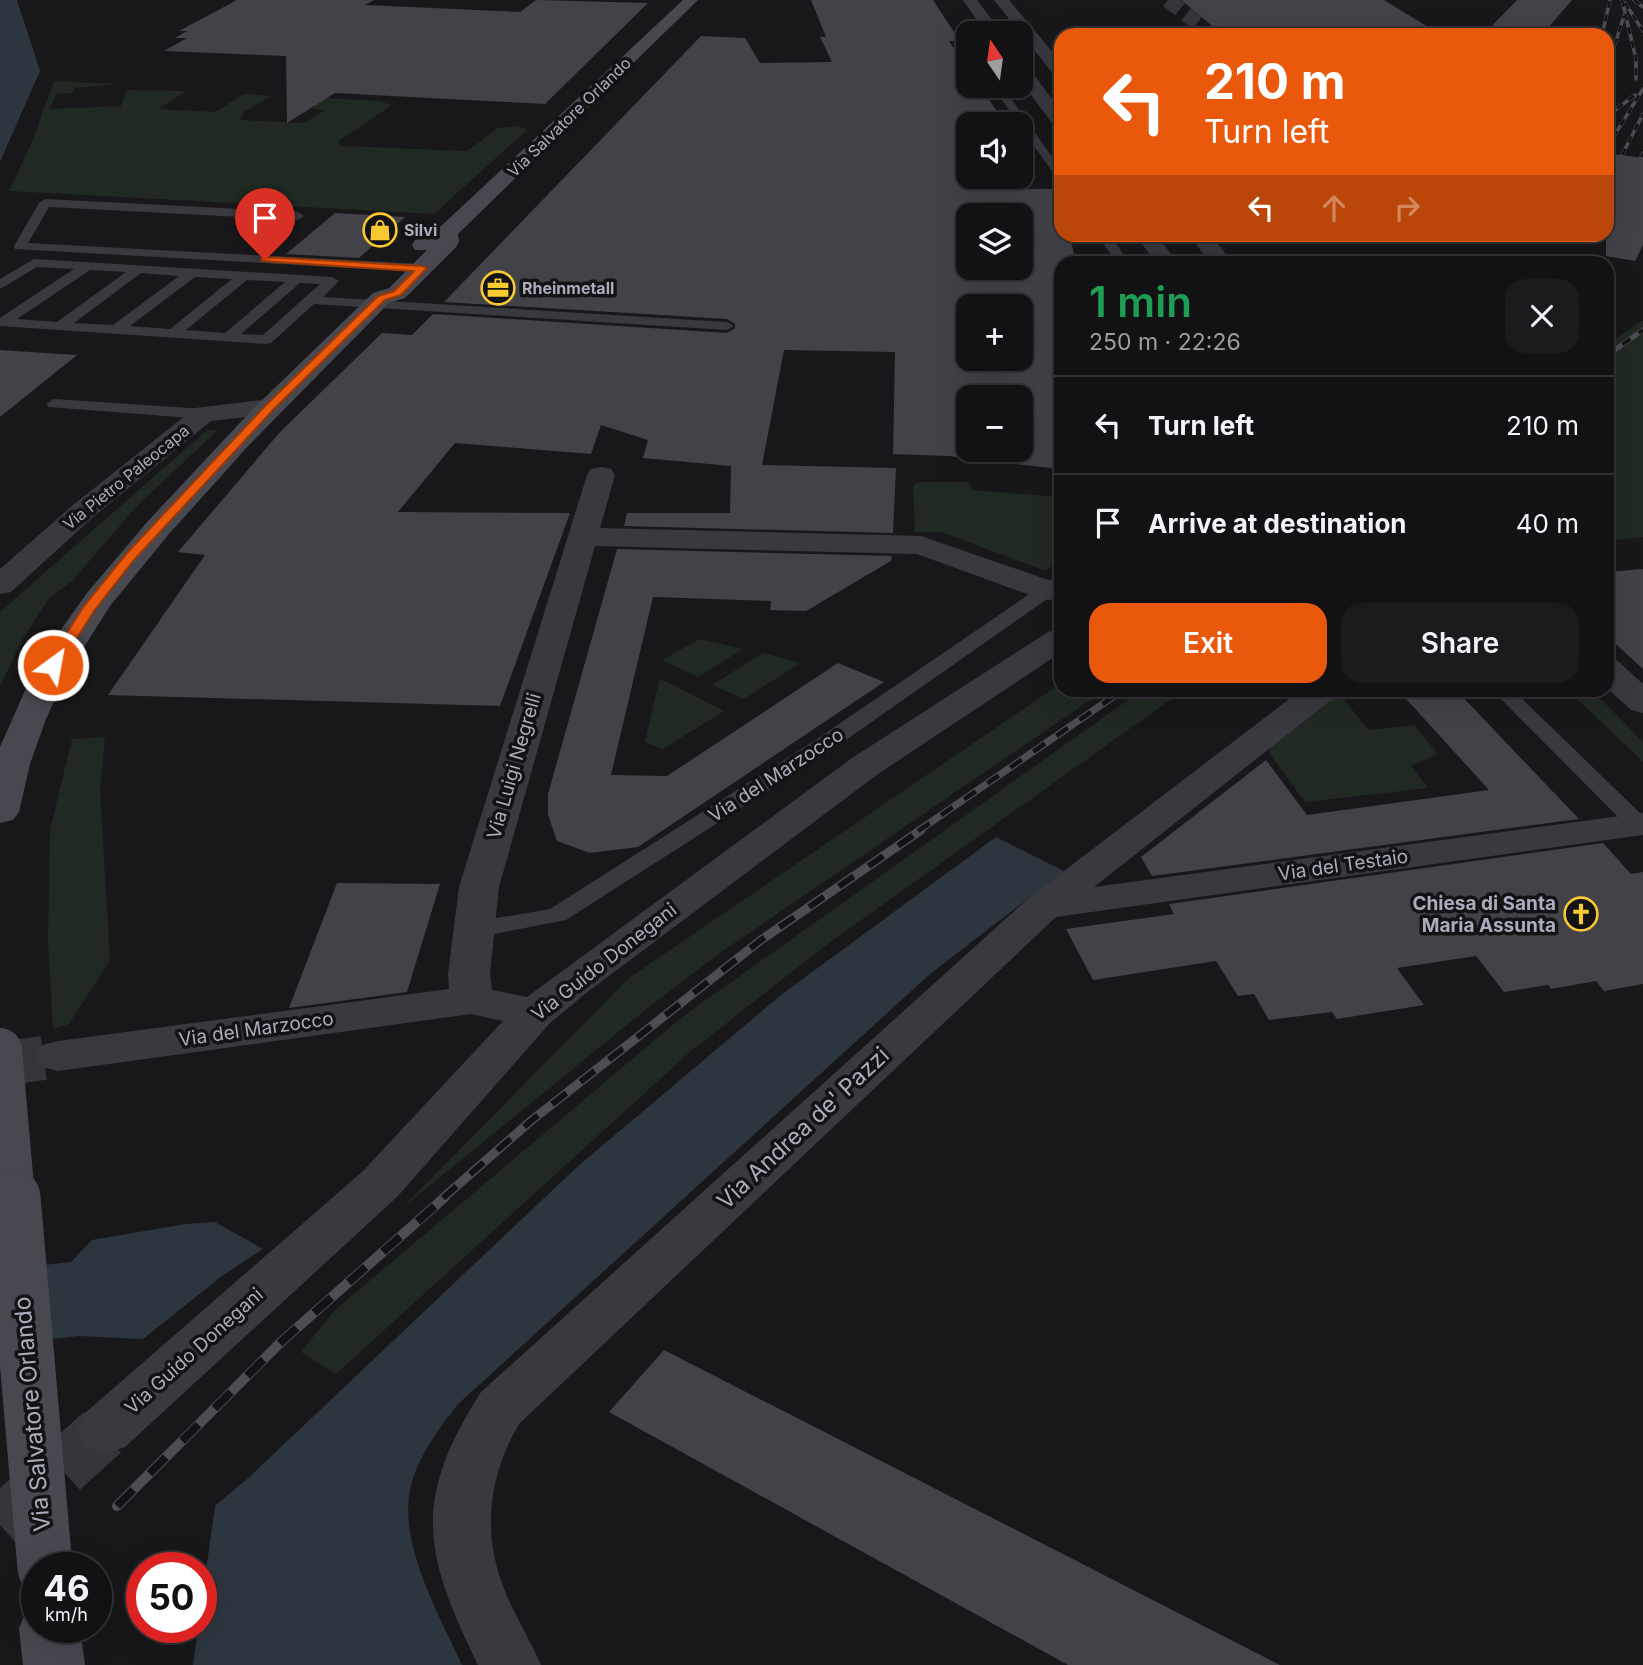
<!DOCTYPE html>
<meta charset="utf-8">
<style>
:root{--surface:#121214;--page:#1b1b1d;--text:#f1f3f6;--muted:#9c9ea0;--line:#313234;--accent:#ea580c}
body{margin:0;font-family:Inter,sans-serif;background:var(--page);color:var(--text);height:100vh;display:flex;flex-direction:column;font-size:26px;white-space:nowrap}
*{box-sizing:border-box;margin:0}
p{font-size:23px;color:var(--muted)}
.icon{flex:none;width:38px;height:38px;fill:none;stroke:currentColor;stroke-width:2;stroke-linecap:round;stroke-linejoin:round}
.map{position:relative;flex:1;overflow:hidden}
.sheet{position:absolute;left:1054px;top:256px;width:560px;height:441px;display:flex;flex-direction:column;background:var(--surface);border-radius:21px;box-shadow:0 7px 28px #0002,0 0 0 2px var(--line)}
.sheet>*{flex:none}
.hud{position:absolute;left:1054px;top:28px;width:560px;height:214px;border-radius:21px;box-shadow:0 7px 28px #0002,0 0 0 2px var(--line);background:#ea580c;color:#fff;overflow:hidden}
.needle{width:46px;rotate:347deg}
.tools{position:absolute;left:956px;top:21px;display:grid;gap:14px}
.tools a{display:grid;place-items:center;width:77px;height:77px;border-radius:14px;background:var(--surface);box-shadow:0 7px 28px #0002,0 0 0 2px var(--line);font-size:35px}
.speed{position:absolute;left:21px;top:1552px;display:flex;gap:14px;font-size:35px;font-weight:700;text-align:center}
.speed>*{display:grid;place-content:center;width:91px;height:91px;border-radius:50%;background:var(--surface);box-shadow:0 7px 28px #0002,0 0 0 2px var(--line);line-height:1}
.speed small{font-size:18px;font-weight:400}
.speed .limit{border:10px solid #d22;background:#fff;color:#111}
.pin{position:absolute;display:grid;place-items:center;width:60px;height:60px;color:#fff;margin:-72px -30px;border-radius:50% 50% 50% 0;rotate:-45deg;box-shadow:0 0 7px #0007}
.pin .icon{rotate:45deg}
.me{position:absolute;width:77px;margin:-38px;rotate:32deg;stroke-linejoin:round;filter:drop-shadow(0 0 5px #0008)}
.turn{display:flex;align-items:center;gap:24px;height:147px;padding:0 35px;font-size:32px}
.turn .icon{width:91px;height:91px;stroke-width:2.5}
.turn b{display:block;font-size:49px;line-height:60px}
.lanes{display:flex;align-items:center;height:66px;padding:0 35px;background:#0003;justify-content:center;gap:35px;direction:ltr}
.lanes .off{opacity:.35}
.round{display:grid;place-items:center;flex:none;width:74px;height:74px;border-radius:21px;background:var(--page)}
.summary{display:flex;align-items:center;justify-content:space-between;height:119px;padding:0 35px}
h1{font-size:42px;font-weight:600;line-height:52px;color:#1e9e55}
.button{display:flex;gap:14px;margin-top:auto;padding:14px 35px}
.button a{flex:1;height:80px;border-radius:21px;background:var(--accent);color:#fff;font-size:28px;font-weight:600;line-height:80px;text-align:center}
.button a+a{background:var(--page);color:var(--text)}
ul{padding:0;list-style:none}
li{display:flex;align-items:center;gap:21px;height:98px;padding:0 35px;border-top:2px solid var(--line)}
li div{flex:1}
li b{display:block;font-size:26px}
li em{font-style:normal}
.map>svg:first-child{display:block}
.green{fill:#202922}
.water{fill:#2d363f}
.building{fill:#424248;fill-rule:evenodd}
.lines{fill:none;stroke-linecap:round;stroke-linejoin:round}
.pedestrian-tunnel{stroke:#35363a;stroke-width:15;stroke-dasharray:15 8;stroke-linecap:butt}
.minor-tunnel-far1{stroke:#35363a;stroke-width:44;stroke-dasharray:44 22;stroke-linecap:butt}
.minor-tunnel{stroke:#35363a;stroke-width:55;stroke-dasharray:55 28;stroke-linecap:butt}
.service{fill:#393940;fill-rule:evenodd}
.pedestrian{fill:#393940;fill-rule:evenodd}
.minor{fill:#393940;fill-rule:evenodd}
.secondary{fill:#474850;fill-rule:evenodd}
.rail-far4-casing{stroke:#4c4d55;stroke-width:3.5}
.rail-far3-casing{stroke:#4c4d55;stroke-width:5}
.rail-far2-casing{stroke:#4c4d55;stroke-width:7}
.rail-far1-casing{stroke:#4c4d55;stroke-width:9}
.rail-casing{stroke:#4c4d55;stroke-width:10}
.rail-far4{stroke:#131316;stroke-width:2.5;stroke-dasharray:7;stroke-linecap:butt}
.rail-far3{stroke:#131316;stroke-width:3.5;stroke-dasharray:10;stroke-linecap:butt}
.rail-far2{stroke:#131316;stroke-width:4.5;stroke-dasharray:14;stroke-linecap:butt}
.rail-far1{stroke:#131316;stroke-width:6;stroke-dasharray:18;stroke-linecap:butt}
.rail{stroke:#131316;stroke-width:8;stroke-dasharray:23;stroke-linecap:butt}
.secondary-bridge-far1{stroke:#474850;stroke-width:44}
.secondary-bridge{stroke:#474850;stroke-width:55}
.route{fill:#ea580c;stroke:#983908;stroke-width:2}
.labels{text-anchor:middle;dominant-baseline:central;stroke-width:7;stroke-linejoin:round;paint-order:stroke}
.far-street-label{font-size:16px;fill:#aaadbb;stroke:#131316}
.far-poi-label{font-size:16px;font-weight:bold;fill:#aaadbb;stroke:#131316;text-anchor:start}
.street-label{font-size:19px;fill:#aaadbb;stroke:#131316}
.poi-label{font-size:19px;font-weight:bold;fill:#aaadbb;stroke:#131316;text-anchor:end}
.near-street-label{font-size:23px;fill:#aaadbb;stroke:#131316}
</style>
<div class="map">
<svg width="1643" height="1665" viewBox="0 0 1643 1665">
<rect width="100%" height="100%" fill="#18181a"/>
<path class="green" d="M 54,81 L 119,84 L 75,88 L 71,93 L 56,94 L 50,109 L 121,106 L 127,90 L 186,91 L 158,109 L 215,112 L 244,94 L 271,96 L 244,112 L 240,120 L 304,123 L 325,110 L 312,109 L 315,106 L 290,104 L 302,97 L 379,101 L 392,105 L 337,142 L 343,146 L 467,151 L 498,128 L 519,126 L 527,130 L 434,214 L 9,191 L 32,142 Z
M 1643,320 L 1643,537 L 1607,541 L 1607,345 Z
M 207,430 L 218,430 L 137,506 L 72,581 L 50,597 L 25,635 L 0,686 L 0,612 Z
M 920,482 L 969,482 L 972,490 L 1060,497 L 1060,558 L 1046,571 L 941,532 L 915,532 L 913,485 Z
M 700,639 L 743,649 L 698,677 L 662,660 Z
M 763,653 L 800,663 L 744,699 L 712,685 Z
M 663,680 L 724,711 L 663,749 L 645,742 L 659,681 Z
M 1060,684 L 1060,690 L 1105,690 L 720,953 L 649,1007 L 401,1209 L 629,978 Z
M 1142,690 L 1184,690 L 825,946 L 691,1051 L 336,1374 L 301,1352 L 335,1310 L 682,1017 Z
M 1568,690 L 1597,695 L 1643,742 L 1643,762 Z
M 1341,695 L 1368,730 L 1414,725 L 1438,754 L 1411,766 L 1428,788 L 1305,802 L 1270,754 L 1268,739 L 1304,709 Z
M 105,737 L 100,790 L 110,960 L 69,1024 L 53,1029 L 48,941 L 50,830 L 72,739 Z"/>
<path class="water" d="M 0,0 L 17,0 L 40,71 L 0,162 Z
M 996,837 L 1064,871 L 930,974 L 457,1405 C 438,1430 419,1455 411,1485 C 397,1543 439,1614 462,1665 L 193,1665 L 198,1628 L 201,1628 L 201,1607 L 215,1506 L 247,1479 L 577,1167 L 781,995 Z
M 215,1222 L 263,1249 L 222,1276 L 143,1339 L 79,1336 L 0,1345 L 0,1270 L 71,1262 L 92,1240 L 186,1224 Z"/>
<path class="building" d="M 237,0 L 374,0 L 365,5 L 520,12 L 536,0 L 648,3 L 545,104 L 335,93 L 287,123 L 286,56 L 164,51 L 187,38 L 175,38 L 187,31 L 179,31 Z
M 811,0 L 933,0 L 960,41 L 949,41 L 968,68 L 968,86 L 980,86 L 996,110 L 968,111 L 968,177 L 1017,177 L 1013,189 L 1058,189 L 1060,234 L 1069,234 L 1076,262 L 1060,262 L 1060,469 L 948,456 L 893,454 L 895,352 L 784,350 L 762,465 L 896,468 L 893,533 L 624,526 L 627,513 L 730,513 L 731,466 L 643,458 L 648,440 L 601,425 L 591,454 L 455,443 L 398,512 L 570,513 L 500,706 L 108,695 L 205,555 L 178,552 L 280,432 L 382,333 L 412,335 L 433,314 L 727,333 L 735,328 L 735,324 L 727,319 L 444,302 L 701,36 L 745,38 L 760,63 L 832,62 L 820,37 L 826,37 ZM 968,215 L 1020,215 L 1020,268 L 968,268 ZM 968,306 L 1020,306 L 1020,359 L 968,359 ZM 968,397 L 1020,397 L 1020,450 L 968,450 Z
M 1181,0 L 1384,0 L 1441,35 L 1223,35 Z
M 1517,0 L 1572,0 L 1542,35 L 1483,35 Z
M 1606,153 L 1643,158 L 1643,245 L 1635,261 L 1606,256 Z
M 335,213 L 405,217 L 359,258 L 286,254 Z
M 0,350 L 77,355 L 0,417 Z
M 617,549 L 892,556 L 891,561 L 806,611 L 770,610 L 771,601 L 653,597 L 611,775 L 667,776 L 838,663 L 884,682 L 638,847 L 590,853 L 557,841 L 548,815 L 548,794 Z
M 1643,569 L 1643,669 L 1606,635 L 1606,572 Z
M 1398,690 L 1456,690 L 1579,819 L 1152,876 L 1141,857 L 1266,760 L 1307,815 L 1489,790 Z
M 1603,843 L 1631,874 L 1643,872 L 1643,984 L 1604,991 L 1596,981 L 1551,989 L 1548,985 L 1504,992 L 1476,956 L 1397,968 L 1424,1005 L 1337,1019 L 1332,1012 L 1269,1020 L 1254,994 L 1238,996 L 1216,961 L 1093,980 L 1066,929 L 1174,914 L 1169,904 Z
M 337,883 L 440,884 L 407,992 L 289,1008 Z
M 664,1350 L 1280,1665 L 1068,1665 L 609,1412 Z"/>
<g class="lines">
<path class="pedestrian-tunnel" d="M 1168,0 L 1197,23"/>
<path class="minor-tunnel-far1" d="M 0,1064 L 58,1056"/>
<path class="minor-tunnel" d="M 0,1525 L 105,1430"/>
<path class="service" d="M 992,86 L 1002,86 L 1060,168 L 1060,178 L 1056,177 Z
M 45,199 L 298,212 L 304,216 L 298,220 L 49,207 L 28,243 L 422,264 L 429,268 L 422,272 L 15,249 L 14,246 L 39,203 Z
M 1097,234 L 1110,234 L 1128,262 L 1116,262 Z
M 34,259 L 332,277 L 339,281 L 323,297 L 727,322 L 734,326 L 727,330 L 314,304 L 271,343 L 266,344 L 0,326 L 0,318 L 74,269 L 37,267 L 0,289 L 0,279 ZM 90,270 L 126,272 L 57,322 L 17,319 ZM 141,273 L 179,276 L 113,325 L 74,323 ZM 195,277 L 232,279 L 170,329 L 130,326 ZM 247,280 L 285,282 L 225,333 L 186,330 ZM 300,283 L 320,284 L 263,335 L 241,334 Z
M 54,399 L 204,409 L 212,414 L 204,419 L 49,407 L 46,404 Z
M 1060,576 L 1060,590 L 833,749 L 566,920 L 474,938 L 465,935 L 462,930 L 465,925 L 474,922 L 550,909 L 817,739 L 1053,578 Z
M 1492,690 L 1513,690 L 1643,816 L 1643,831 L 1631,830 Z"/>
<path class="pedestrian" d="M 1206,26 L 1219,35 L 1196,35 L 1201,27 Z"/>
<path class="minor" d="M 963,0 L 977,0 L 1002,33 L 986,33 Z
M 994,0 L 1009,0 L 1060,61 L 1060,76 L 1054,75 Z
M 1020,63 L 1026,64 L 1060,110 L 1060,127 L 1054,126 L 1020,80 Z
M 1135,234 L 1156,234 L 1177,262 L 1155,262 Z
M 1188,234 L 1210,234 L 1232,262 L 1210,262 Z
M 270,399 L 279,401 L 283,407 L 279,413 L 211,421 L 93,517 L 11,592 L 0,594 L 0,569 L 73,505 L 195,408 Z
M 601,467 L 611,469 L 615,475 L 600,528 L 921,536 L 1060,584 L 1060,597 L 1049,600 L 1038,598 L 917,554 L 595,546 L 499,887 L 490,974 L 492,990 L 527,997 L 852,758 L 1048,632 L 1060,629 L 1060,653 L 878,774 L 585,994 L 550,1023 L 397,1197 L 125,1447 L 105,1454 L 85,1447 L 77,1430 L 85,1413 L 363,1171 L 503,1021 L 471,1014 L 58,1071 L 42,1067 L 36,1056 L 42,1045 L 58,1041 L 449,989 L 448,974 L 459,887 L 587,475 L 591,469 Z
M 1606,658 L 1618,661 L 1643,684 L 1643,713 L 1631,710 L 1606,687 Z
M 1301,690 L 1347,690 L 1342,697 L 1331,700 L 1094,887 L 1643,813 L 1643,835 L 1056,917 L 519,1424 C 489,1475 482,1531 503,1586 C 513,1613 530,1639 541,1665 L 478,1665 C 424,1554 411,1501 481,1392 L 1030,897 Z"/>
<path class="secondary" d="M 683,0 L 698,0 L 458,234 L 459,242 L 456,247 L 405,298 L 389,303 L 250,444 L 169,534 L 110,606 L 65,677 L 46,719 L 30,764 L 19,812 L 13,820 L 0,823 L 0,747 L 31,677 L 60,631 L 87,593 L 148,521 L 251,411 L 373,293 L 389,288 L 427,250 L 415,250 L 412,245 L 415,240 L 439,228 Z
M 37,1604 L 37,1628 L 80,1628 L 85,1665 L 23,1665 L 19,1628 L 28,1608 Z"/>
<defs>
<path id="rail-far4" d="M 1622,0 L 1636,59 L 1636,79
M 1634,0 L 1643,7
M 1625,3 L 1643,31
M 1602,35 L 1610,0
M 1606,72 L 1624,16
M 1606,117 L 1635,95
M 1606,149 L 1643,89
M 1622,155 L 1643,114
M 1641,157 L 1643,153"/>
<path id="rail-far3" d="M 1606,356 L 1643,330"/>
<path id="rail-far2" d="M 918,831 L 1123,690"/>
<path id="rail-far1" d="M 443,1198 L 532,1120 L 761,940 L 921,830"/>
<path id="rail" d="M 117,1506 L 281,1342 L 445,1197"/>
</defs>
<use href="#rail-far4" class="rail-far4-casing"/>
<use href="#rail-far3" class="rail-far3-casing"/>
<use href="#rail-far2" class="rail-far2-casing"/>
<use href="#rail-far1" class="rail-far1-casing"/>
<use href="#rail" class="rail-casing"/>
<use href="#rail-far4" class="rail-far4"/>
<use href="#rail-far3" class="rail-far3"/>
<use href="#rail-far2" class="rail-far2"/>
<use href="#rail-far1" class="rail-far1"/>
<use href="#rail" class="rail"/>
<path class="secondary-bridge-far1" d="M 0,1050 L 13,1198"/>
<path class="secondary-bridge" d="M 13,1197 L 45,1568"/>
</g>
<path class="route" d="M 265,257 L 422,266 L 427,268 L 401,295 L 385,300 L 274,409 L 134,560 L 94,611 L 58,668 L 48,668 L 46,665 L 84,606 L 126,554 L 266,405 L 378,296 L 394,291 L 414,271 L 261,261 L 261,258 Z"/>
<defs>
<symbol id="shop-ring" viewBox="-11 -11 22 22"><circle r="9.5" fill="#131316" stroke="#f9c932" stroke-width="1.5"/><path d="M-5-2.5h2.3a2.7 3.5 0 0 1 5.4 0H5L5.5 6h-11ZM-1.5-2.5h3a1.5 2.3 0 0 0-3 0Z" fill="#f9c932"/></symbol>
<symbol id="office-ring" viewBox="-11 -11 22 22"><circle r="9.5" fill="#131316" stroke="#f9c932" stroke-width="1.5"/><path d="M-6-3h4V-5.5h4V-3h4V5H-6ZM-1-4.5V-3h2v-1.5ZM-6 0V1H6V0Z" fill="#f9c932"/></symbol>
<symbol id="church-ring" viewBox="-11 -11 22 22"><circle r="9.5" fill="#131316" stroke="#f9c932" stroke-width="1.5"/><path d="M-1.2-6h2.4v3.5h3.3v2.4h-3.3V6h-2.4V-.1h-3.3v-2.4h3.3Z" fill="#f9c932"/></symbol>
</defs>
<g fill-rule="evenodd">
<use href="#shop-ring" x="361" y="211" width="38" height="38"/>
<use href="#office-ring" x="479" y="269" width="38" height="38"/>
<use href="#church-ring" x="1562" y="895" width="38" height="38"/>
</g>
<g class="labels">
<g class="far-street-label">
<text transform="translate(569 117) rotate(-44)">Via Salvatore Orlando</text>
<text transform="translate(126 477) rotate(-39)">Via Pietro Paleocapa</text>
</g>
<g class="far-poi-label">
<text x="404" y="230">Silvi</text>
<text x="522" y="288">Rheinmetall</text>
</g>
<g class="street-label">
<text transform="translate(514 766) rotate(-74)">Via Luigi Negrelli</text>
<text transform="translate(776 775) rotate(-33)">Via del Marzocco</text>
<text transform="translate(1343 865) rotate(-8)">Via del Testaio</text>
<text transform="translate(604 962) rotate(-38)">Via Guido Donegani</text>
<text transform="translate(256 1029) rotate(-8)">Via del Marzocco</text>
<text transform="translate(194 1351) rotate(-42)">Via Guido Donegani</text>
</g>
<g class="poi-label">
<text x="1556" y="903">Chiesa di Santa<tspan x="1556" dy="22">Maria Assunta</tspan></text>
</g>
<g class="near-street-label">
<text transform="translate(803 1128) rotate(-43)">Via Andrea de' Pazzi</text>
<text transform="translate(32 1414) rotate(-95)">Via Salvatore Orlando</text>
</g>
</g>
</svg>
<div class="tools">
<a><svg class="needle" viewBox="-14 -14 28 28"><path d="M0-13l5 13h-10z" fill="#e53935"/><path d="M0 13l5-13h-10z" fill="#9c9ea0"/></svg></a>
<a><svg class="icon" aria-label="sound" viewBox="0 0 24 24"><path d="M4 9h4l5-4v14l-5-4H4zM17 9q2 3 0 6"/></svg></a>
<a><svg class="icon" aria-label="layers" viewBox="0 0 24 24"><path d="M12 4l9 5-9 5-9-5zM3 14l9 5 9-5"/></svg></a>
<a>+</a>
<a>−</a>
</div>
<div class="speed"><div>46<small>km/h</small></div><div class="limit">50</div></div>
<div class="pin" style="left:265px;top:260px;background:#d93025"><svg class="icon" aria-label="arrive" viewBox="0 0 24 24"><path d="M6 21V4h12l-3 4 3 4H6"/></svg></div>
<svg class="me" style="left:53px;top:665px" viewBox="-20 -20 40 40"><circle r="17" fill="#ea580c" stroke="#fff" stroke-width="3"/><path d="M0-11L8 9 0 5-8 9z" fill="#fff"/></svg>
<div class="hud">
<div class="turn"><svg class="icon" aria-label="left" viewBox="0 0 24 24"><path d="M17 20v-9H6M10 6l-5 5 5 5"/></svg><div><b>210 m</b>Turn left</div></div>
<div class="lanes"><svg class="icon" aria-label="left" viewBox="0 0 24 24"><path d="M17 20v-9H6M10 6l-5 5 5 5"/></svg><svg class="icon off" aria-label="ahead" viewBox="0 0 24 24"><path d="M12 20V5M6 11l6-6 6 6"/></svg><svg class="icon off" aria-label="right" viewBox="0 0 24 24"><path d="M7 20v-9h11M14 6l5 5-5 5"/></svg></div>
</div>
<section class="sheet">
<div class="summary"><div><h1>1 min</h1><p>250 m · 22:26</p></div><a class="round"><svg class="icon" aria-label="close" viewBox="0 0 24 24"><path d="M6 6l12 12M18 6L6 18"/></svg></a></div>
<ul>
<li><svg class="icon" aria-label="left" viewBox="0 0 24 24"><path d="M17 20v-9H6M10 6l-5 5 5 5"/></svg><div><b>Turn left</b></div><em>210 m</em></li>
<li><svg class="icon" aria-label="arrive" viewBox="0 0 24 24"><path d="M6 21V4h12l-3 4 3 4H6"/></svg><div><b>Arrive at destination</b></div><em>40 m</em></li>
</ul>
<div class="button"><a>Exit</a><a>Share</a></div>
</section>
</div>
